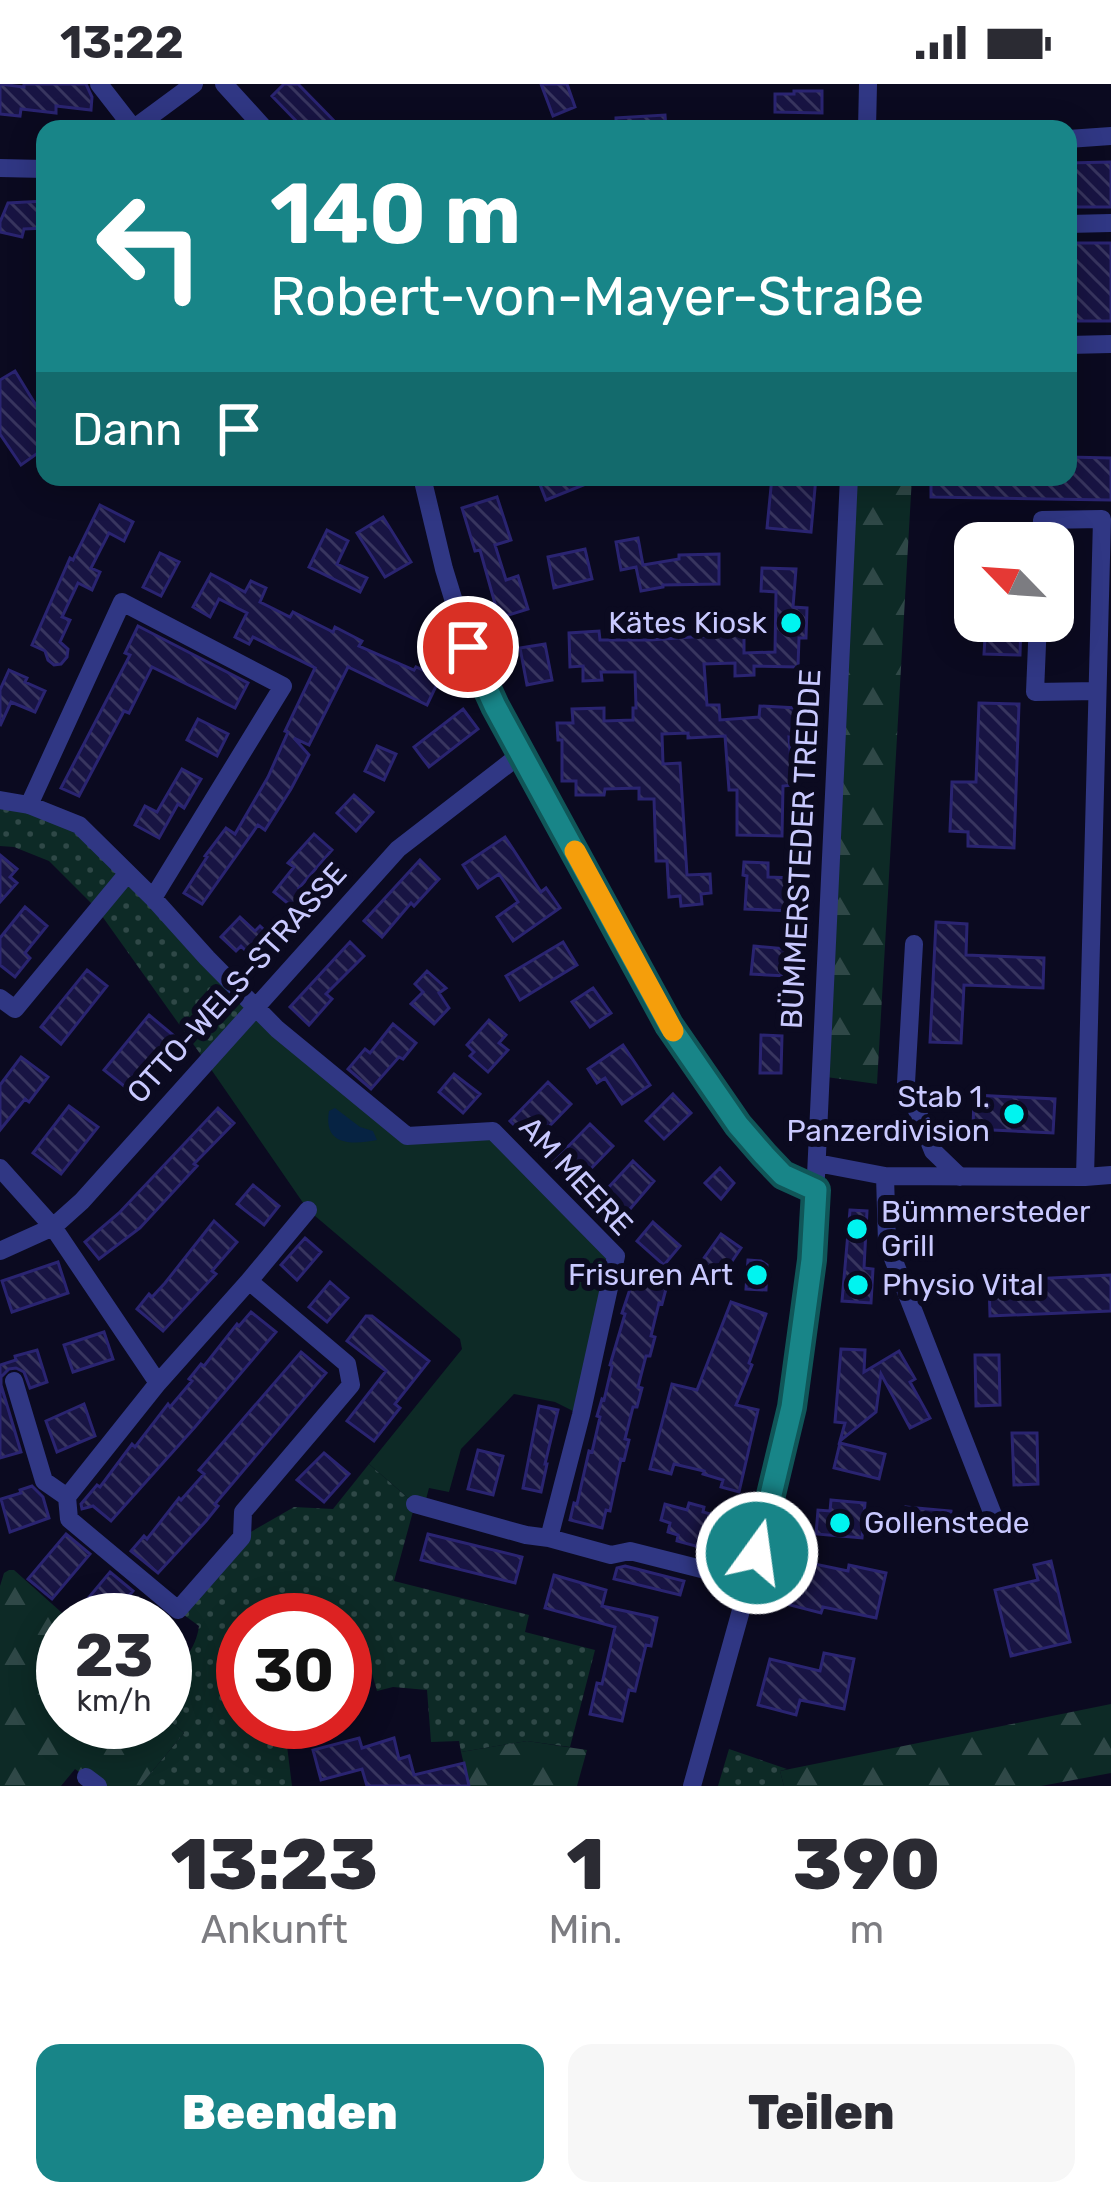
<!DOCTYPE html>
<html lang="de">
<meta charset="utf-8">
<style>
:root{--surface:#fff;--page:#f7f7f7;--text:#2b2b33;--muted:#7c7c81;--accent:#188588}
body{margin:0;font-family:Rubik,sans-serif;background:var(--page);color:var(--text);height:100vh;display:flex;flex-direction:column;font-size:45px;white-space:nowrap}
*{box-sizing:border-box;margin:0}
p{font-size:39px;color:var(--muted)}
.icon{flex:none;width:66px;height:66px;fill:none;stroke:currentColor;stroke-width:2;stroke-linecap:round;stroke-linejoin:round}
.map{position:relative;height:1702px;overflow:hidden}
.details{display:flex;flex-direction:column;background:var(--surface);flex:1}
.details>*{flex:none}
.hud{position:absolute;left:36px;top:36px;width:1041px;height:366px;border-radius:24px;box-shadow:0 6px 30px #0003;background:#188588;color:#fff;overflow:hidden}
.needle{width:78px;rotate:295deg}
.buttons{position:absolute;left:954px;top:438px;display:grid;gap:24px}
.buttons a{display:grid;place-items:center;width:120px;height:120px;border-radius:24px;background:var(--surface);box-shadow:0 6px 30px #0003;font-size:60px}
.speed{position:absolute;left:36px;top:1509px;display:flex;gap:24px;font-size:60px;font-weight:700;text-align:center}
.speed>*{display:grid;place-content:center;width:156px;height:156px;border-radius:50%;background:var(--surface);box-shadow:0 6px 30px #0003;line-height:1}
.speed small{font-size:30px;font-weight:400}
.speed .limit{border:18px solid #d22;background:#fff;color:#111}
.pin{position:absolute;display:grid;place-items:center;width:102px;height:102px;color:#fff;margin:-51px;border:6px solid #fff;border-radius:50%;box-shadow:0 3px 12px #0007}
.me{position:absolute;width:132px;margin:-66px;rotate:14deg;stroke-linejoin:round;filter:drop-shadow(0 0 9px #0008)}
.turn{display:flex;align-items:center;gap:42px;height:252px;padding:0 36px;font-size:54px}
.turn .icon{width:156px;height:156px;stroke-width:2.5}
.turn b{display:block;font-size:84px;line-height:102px}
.then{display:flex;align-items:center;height:114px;padding:0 36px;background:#0003;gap:24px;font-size:45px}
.eta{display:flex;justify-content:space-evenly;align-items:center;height:204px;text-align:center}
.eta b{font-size:72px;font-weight:800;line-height:84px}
.primary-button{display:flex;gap:24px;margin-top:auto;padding:24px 36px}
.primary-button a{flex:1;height:138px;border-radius:24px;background:var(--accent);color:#fff;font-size:48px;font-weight:800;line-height:138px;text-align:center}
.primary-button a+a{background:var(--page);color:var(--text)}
.status{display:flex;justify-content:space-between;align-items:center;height:84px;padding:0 60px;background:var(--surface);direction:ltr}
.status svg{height:33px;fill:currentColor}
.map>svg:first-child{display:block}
.grass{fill:url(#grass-dots)}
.forest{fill:url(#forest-firs)}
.green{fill:#0d2a26}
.water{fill:#062343}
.building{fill:url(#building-back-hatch);stroke:#2a2471;stroke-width:3}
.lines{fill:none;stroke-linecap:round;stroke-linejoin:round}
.minor{stroke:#303784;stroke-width:18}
.route-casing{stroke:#105658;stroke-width:30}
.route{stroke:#188588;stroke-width:21}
.slow{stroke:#f59e0b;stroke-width:21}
.poi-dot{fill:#00f4f0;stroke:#0b0a20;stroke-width:4.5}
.labels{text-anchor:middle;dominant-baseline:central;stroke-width:12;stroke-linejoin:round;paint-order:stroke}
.poi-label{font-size:30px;fill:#c9c9ff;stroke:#0b0a20;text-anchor:end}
.street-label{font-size:30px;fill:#c9c9ff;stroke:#0b0a20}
</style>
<div class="status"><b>13:22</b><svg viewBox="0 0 49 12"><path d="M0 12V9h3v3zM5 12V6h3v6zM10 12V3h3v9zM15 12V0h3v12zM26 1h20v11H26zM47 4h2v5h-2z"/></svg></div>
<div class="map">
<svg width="1111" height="1702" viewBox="0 0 1111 1702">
<defs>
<pattern id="grass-dots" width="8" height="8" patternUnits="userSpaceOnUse" patternTransform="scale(3)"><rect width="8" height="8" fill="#0d2a26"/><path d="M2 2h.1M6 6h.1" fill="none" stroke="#2f4847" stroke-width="1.8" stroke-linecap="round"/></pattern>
<pattern id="forest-firs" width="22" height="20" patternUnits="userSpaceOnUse" patternTransform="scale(3)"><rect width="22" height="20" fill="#0d2a26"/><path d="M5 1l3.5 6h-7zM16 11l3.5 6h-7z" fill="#2f4847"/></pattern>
<pattern id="building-back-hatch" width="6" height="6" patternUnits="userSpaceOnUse" patternTransform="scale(3)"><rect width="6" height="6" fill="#181443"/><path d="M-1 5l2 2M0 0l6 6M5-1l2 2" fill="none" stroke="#38355f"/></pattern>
</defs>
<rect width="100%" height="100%" fill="#0b0a20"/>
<path class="grass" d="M 0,716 L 79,741 L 256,925 L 206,978 L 97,825 L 49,777 L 14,763 L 0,762 Z
M 369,1380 L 415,1420 L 394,1497 L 529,1531 L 525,1548 L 595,1566 L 570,1663 L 527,1657 L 461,1668 L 459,1657 L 431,1658 L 427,1606 L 393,1603 L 377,1607 L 371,1586 L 345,1587 L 345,1536 L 243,1536 L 243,1638 L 279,1638 L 285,1646 L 292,1702 L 140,1702 L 184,1649 L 165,1633 L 165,1597 C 181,1581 196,1565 199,1542 L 184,1531 L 242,1453 L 294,1423 L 333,1425 Z
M 729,1665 L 787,1685 L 780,1687 L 784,1702 L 718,1702 Z"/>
<path class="forest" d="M 849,393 L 912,393 L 877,1000 L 819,992 Z
M 9,1486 L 14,1486 L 70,1536 L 63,1536 L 63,1638 L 165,1638 L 165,1633 L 184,1649 L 140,1702 L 99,1702 L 75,1685 L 61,1702 L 0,1702 L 0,1502 L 4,1489 Z
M 1111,1620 L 1111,1689 L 1041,1702 L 784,1702 L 780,1687 Z
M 527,1657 L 587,1666 L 577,1702 L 469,1702 L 461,1668 Z"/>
<path class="green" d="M 256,925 L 407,1052 L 493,1047 L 616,1172 L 581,1331 L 555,1318 L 514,1310 L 461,1365 L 449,1408 L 429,1404 L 424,1423 L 415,1420 L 369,1380 L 462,1265 L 460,1255 L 308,1126 L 206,978 Z"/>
<path class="water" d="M 335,1024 L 360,1043 L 373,1047 L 377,1056 C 352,1061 323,1062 329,1027 Z"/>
<path class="building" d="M 0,0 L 24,3 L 24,0 L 86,0 L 92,13 L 91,26 L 56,22 L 56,29 L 21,25 L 20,32 L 0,30 Z
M 284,0 L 298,0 L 342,45 L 304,45 L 272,12 Z
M 541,0 L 567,0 L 575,23 L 553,32 Z
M 794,7 L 822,7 L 822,29 L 775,28 L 775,10 L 794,10 Z
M 665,31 L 666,45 L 616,45 L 616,34 Z
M 1111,78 L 1111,123 L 1068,123 L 1068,79 Z
M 45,117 L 45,144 L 24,145 L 22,153 L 0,148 L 0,138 L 8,119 Z
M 1068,159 L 1111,159 L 1111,237 L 1068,237 Z
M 15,287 L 45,336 L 45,364 L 21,381 L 0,350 L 0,296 Z
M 1068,373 L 1111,374 L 1111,416 L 931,413 L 931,393 L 1068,393 Z
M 537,393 L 601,393 L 601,394 L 546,416 Z
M 772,393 L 816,393 L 811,448 L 767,444 Z
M 497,413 L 511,456 L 495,461 L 506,496 L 518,492 L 528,525 L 499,534 L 480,466 L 475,467 L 462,424 Z
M 100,421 L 133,438 L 124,457 L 109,449 L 91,484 L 100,488 L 92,506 L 78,499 L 62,533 L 70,536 L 60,558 L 68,565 L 67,573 L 61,580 L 54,581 L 48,576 L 45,567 L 32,561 L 70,474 L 73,476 Z
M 383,433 L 411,478 L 385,493 L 357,449 Z
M 327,446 L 348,457 L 337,480 L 367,494 L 360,508 L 309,483 Z
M 638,454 L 643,481 L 679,475 L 679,471 L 719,470 L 719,500 L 663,501 L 663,503 L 641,507 L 636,483 L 621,486 L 616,458 Z
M 585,465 L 592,495 L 554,504 L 548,473 Z
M 160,469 L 179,478 L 161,512 L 143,503 Z
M 762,484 L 796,485 L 793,523 L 807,524 L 806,554 L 799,554 L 798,583 L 754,582 L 754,591 L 735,592 L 735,579 L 704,580 L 707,621 L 719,621 L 720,636 L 759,633 L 760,622 L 797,624 L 795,654 L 789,653 L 793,701 L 783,702 L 782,752 L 737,751 L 737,706 L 729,706 L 725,652 L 688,654 L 688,649 L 662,650 L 663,680 L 680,679 L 687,791 L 710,790 L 711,809 L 701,810 L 702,820 L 681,822 L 680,812 L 669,813 L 667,777 L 656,777 L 654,715 L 639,715 L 639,704 L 605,705 L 604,711 L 576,711 L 576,697 L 562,697 L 562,656 L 558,656 L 557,639 L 573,639 L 572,625 L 604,624 L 604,637 L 633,636 L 633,624 L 636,624 L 635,588 L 601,588 L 602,596 L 583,597 L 583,582 L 570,583 L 569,549 L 599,547 L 600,556 L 650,556 L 719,551 L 719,547 L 744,547 L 744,569 L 775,568 L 776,508 L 761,507 Z
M 211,490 L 245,508 L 251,497 L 266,504 L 260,518 L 290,533 L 293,528 L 333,548 L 335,543 L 362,557 L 359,562 L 414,586 L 416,583 L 440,594 L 427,621 L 348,583 L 309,661 L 294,654 L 309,671 L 291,705 L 265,746 L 258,741 L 202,820 L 184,809 L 207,773 L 205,772 L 226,744 L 235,750 L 268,693 L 288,648 L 285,647 L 315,584 L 253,553 L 249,560 L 235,553 L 247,529 L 219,515 L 210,533 L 193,523 Z
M 986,537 L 1021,537 L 1020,571 L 984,570 Z
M 138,542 L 248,599 L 235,624 L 152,583 L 129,629 L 124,627 L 79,712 L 61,704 L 130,571 L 125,569 Z
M 545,560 L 552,596 L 527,601 L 520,564 Z
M 9,586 L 27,594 L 25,598 L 45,607 L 35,628 L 11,618 L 0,642 L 0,606 Z
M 979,619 L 1019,620 L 1014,764 L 968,762 L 968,748 L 950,747 L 952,698 L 976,698 Z
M 463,625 L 478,645 L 429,683 L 414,663 Z
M 198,635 L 228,650 L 217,672 L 187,656 Z
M 377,662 L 396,670 L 384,696 L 365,687 Z
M 182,685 L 201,695 L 184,724 L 178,720 L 159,754 L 135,741 L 145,722 L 157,728 Z
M 354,711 L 373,728 L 356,747 L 337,729 Z
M 314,750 L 332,766 L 299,804 L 307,810 L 296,826 L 274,808 L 294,783 L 288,779 Z
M 505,753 L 541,808 L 546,804 L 560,824 L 513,857 L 497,833 L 518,818 L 499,790 L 478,804 L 463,781 Z
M 0,771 L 17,785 L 10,793 L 17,799 L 0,818 Z
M 420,776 L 439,795 L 414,822 L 411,819 L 382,853 L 364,837 Z
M 744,778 L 768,779 L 768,793 L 794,794 L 792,827 L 745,825 L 747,792 L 743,791 Z
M 25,823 L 47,842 L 25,869 L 30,874 L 15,893 L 0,881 L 0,854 Z
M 240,833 L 255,847 L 260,842 L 272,853 L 252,873 L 241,862 L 236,867 L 221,853 Z
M 936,838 L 967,840 L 966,871 L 1044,874 L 1043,904 L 964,901 L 961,959 L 930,958 Z
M 350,858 L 364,872 L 326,910 L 332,915 L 309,941 L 290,923 Z
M 563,858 L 577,881 L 520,916 L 506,892 Z
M 754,862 L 788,865 L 786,892 L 751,890 Z
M 87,886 L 107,902 L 61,960 L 41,943 Z
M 427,887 L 446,904 L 439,909 L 449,924 L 434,940 L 411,920 L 423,908 L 415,900 Z
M 593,904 L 611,929 L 590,943 L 572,918 Z
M 149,931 L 173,951 L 129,1006 L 104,986 Z
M 489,936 L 506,951 L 499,959 L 508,966 L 488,988 L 470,972 L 474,968 L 467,961 Z
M 393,940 L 416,959 L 403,975 L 399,973 L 371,1005 L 348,985 L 365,965 L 370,969 Z
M 761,951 L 782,952 L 781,989 L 760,989 Z
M 623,961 L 650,1001 L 622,1020 L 605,994 L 597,999 L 588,985 Z
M 21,973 L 48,993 L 29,1018 L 25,1015 L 0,1046 L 0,1001 Z
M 454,990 L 480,1010 L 463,1029 L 439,1008 Z
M 548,998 L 571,1020 L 533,1059 L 510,1037 Z
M 673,1010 L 691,1029 L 664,1055 L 646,1037 Z
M 974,1011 L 1055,1015 L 1053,1049 L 973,1045 Z
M 69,1022 L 98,1043 L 61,1090 L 33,1069 Z
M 218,1024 L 234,1039 L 194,1080 L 197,1082 L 140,1144 L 99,1175 L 85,1158 L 119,1129 Z
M 590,1040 L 613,1062 L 576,1100 L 553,1078 Z
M 633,1077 L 654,1097 L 618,1139 L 595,1118 Z
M 720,1084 L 734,1099 L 721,1115 L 705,1099 Z
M 253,1101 L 279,1122 L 264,1141 L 237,1120 Z
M 850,1126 L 867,1127 L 864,1184 L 873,1185 L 871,1219 L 842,1217 Z
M 214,1137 L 237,1158 L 212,1187 L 216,1190 L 163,1247 L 137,1225 L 149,1210 L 152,1213 L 165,1199 Z
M 653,1138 L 680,1162 L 664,1181 L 637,1157 Z
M 721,1150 L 741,1164 L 722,1192 L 704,1179 L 704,1174 Z
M 305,1154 L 321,1168 L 297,1196 L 281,1181 Z
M 748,1176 L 761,1177 L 767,1181 L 766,1206 L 746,1205 Z
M 58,1178 L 68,1209 L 12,1228 L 2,1197 Z
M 1111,1191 L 1111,1227 L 990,1232 L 989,1197 Z
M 634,1193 L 667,1201 L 662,1220 L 659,1219 L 651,1252 L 655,1253 L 650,1272 L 646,1272 L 638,1303 L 642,1304 L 637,1323 L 633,1323 L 625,1355 L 629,1356 L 624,1376 L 621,1375 L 610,1427 L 606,1426 L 602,1444 L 570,1436 L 574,1419 L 577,1420 L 589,1367 L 592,1368 L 600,1333 L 597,1332 L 602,1315 L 604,1316 L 612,1282 L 610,1281 L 625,1230 L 622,1229 Z
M 330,1198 L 348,1214 L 327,1238 L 309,1223 Z
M 731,1218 L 766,1230 L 749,1279 L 752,1281 L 736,1321 L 758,1326 L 739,1408 L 721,1403 L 723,1396 L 703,1390 L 704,1387 L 674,1380 L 671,1390 L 650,1385 L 672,1300 L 697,1306 Z
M 251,1228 L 276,1248 L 195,1343 L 111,1437 L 93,1422 L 82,1425 L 81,1420 L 97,1401 L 100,1403 L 132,1360 L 135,1363 L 168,1320 L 170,1323 L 192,1297 L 189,1295 L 201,1280 L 204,1282 L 237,1240 L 239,1242 Z
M 366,1232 L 372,1232 L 429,1277 L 395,1320 L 400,1324 L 374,1357 L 347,1337 L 386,1287 L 347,1257 Z
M 104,1248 L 113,1275 L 73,1288 L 64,1261 Z
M 841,1265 L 865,1266 L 864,1288 L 899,1267 L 915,1295 L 910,1298 L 930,1334 L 910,1344 L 881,1290 L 876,1328 L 840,1357 L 845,1339 L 835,1338 Z
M 37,1266 L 47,1298 L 30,1304 L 24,1288 L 16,1284 L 9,1285 L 1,1293 L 1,1301 L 21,1368 L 0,1374 L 0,1281 L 16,1276 L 15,1272 Z
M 301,1268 L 326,1289 L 215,1420 L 218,1422 L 206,1437 L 158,1489 L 131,1467 L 144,1452 L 147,1455 L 179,1414 L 181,1416 L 204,1390 L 199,1386 L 213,1370 Z
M 975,1271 L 999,1271 L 1000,1321 L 976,1322 Z
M 84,1320 L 95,1352 L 57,1368 L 46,1337 Z
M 539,1322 L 558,1326 L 545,1380 L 547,1380 L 541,1408 L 523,1404 Z
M 1012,1349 L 1037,1349 L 1038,1400 L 1014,1401 Z
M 840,1359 L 885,1370 L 879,1395 L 834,1384 Z
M 478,1366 L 503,1372 L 493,1411 L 468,1405 Z
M 324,1369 L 349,1390 L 324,1418 L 297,1396 Z
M 32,1402 L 43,1413 L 49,1434 L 10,1448 L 1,1415 L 21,1409 L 20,1406 Z
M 831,1416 L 865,1419 L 862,1454 L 816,1450 L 818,1426 L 830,1427 Z
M 689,1419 L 704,1423 L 703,1428 L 728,1435 L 723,1451 L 718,1450 L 716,1459 L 701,1455 L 699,1463 L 677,1457 L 678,1451 L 668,1448 L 670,1439 L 661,1436 L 665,1420 L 687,1426 Z
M 906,1423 L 951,1427 L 950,1448 L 904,1445 Z
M 66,1450 L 90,1470 L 52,1515 L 28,1495 Z
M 428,1450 L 522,1473 L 515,1499 L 421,1476 Z
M 800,1477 L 848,1487 L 849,1481 L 886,1489 L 876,1534 L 823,1523 L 821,1529 L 790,1521 Z
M 1051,1477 L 1070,1558 L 1011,1572 L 995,1506 L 1038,1496 L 1034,1481 Z
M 625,1482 L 684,1497 L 680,1511 L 614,1495 L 617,1484 Z
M 110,1488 L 133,1507 L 109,1536 L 70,1536 Z
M 554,1491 L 606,1506 L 602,1522 L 657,1534 L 651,1562 L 646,1561 L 635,1607 L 629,1606 L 622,1637 L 590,1630 L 597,1599 L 602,1600 L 615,1543 L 545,1524 Z
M 824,1569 L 854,1575 L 844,1625 L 800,1616 L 796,1631 L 758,1621 L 770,1575 L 820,1587 Z
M 359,1654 L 362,1664 L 394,1654 L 399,1675 L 409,1672 L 414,1691 L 464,1679 L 469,1702 L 367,1702 L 362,1685 L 321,1696 L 313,1666 Z"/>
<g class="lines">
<path class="minor" d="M 99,0 L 134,45
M 224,0 L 265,45
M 133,45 L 194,0
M 867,45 L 868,0
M 1068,55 L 1111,52
M 0,84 L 45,85
M 1068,140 L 1111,139
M 1068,261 L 1111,260
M 422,393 L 444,485 L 468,563 L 489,609 L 669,941 L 738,1041 L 764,1071 L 783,1091 L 816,1105
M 1041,459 L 1042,436 L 1102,435 L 1085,1093
M 1038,537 L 1035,608 L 1097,607
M 0,716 L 29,721 L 79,741 L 153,814 L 207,874 L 277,945 L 407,1052 L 493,1047 L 616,1172 L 581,1331 L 549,1454 L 611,1471 L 630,1467 L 749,1497
M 29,721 L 122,518 L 283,602 L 153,814
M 914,860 L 906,999 L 933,1067 L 960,1093
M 0,914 L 15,925 L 127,790
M 817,1079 L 885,1092 L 887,1159 L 997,1441
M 0,1084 L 53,1143 L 158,1299 L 67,1413 L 69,1435 L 178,1526 L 242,1453 L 243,1428 L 351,1301 L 347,1280 L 249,1197 L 158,1299
M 885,1092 L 1085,1093 L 1111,1091
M 0,1167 L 53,1143 L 82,1117 L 398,765 L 521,670
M 249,1197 L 308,1126
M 14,1297 L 44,1397 L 67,1413
M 415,1420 L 526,1451 L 549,1454
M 86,1693 L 98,1702
M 692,1702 L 757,1469 L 792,1323 L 812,1176 L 849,393"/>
</g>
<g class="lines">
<defs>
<path id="route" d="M 468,563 L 495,622 L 669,941 L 738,1041 L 764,1071 L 783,1091 L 816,1106 L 812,1176 L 792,1323 L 757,1469"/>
</defs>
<use href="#route" class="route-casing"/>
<use href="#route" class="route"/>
<path class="slow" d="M 575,767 L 673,947"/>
</g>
<g class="poi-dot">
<circle cx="791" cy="539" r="12"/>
<circle cx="1014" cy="1030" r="12"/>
<circle cx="857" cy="1145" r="12"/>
<circle cx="757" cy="1191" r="12"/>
<circle cx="858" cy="1201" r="12"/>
<circle cx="840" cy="1439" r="12"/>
</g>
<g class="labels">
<g class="poi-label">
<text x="767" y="539">Kätes Kiosk</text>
<text x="990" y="1013">Stab 1.<tspan x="990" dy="34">Panzerdivision</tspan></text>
<text x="881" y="1128" text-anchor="start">Bümmersteder<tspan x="881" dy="34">Grill</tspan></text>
<text x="733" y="1191">Frisuren Art</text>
<text x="882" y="1201" text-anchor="start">Physio Vital</text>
<text x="864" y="1439" text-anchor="start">Gollenstede</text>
</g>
<g class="street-label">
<text transform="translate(801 765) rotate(-87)">BÜMMERSTEDER TREDDE</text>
<text transform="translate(237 899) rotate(-48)">OTTO-WELS-STRASSE</text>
<text transform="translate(576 1092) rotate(47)">AM MEERE</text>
</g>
</g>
</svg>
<div class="buttons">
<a><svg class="needle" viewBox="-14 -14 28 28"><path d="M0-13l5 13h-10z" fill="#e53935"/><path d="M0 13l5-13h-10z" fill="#7c7c81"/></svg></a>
</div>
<div class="speed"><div>23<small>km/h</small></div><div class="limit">30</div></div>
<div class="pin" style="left:468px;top:563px;background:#d93025"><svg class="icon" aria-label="arrive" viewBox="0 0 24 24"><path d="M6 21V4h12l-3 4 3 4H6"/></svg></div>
<svg class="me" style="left:757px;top:1469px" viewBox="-20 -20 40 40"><circle r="17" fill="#188588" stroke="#fff" stroke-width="3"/><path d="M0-11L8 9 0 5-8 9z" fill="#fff"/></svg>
<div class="hud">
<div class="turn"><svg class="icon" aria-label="left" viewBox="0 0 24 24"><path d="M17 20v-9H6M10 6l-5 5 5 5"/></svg><div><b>140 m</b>Robert-von-Mayer-Straße</div></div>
<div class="then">Dann<svg class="icon" aria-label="arrive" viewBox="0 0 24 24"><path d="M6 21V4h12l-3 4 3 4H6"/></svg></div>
</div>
</div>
<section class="details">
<div class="eta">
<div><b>13:23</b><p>Ankunft</p></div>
<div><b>1</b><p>Min.</p></div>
<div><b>390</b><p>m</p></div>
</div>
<div class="primary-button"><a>Beenden</a><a>Teilen</a></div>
</section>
